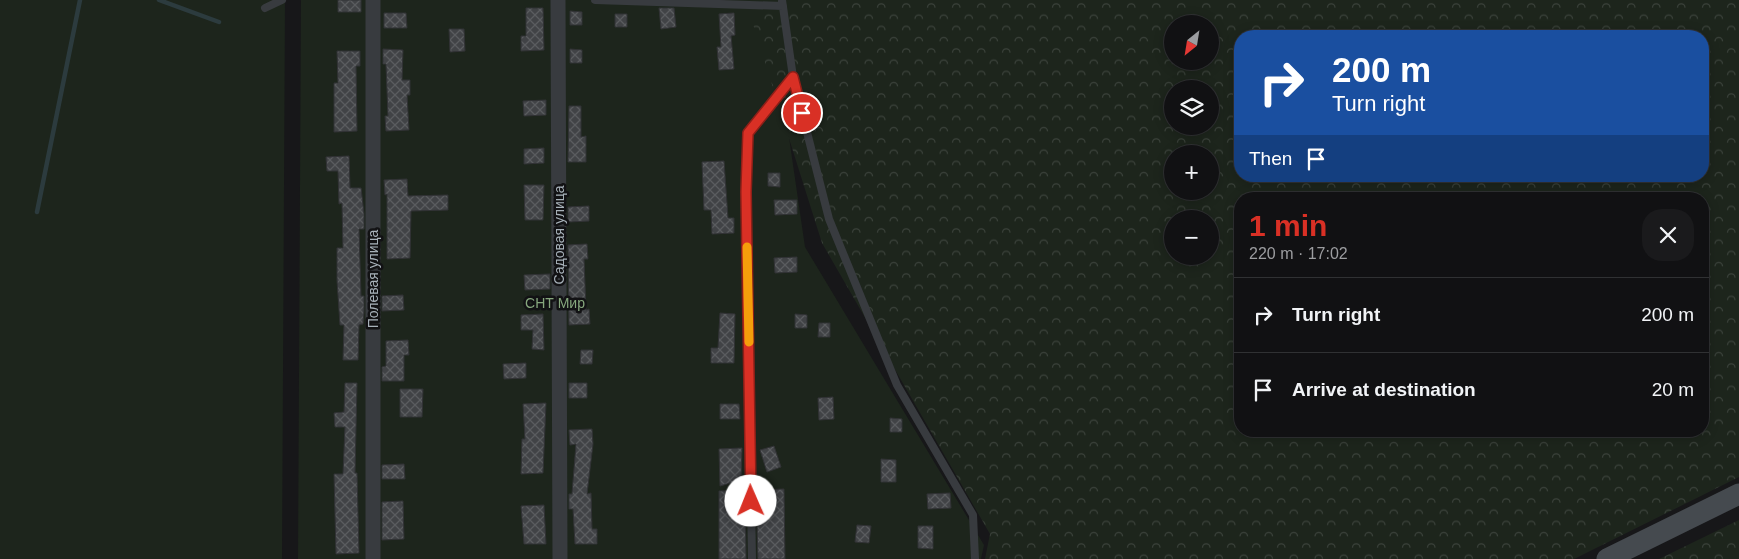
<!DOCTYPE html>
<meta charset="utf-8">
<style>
:root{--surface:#111113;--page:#1a1a1c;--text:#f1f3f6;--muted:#9c9da0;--line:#303133;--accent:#d93025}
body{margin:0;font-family:Helvetica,sans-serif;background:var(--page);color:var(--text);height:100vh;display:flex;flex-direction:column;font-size:19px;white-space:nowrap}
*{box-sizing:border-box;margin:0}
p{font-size:16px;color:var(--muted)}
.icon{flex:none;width:28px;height:28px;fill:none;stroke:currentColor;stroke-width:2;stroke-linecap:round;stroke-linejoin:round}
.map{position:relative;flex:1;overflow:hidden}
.sheet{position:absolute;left:1234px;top:192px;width:475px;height:245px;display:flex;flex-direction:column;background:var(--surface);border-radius:20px;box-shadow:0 2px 12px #0003,0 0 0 1px var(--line)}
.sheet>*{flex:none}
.hud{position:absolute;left:1234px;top:30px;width:475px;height:152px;border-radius:20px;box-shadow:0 2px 12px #0003,0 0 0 1px var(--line);background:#1a4fa0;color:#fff;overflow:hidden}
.needle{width:32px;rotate:210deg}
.controls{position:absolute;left:1164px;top:15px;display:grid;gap:10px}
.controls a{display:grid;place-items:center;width:55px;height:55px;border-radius:50%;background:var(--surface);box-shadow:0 2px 12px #0003,0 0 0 1px var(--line);font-size:25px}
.pin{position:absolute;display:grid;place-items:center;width:42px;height:42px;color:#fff;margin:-21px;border:2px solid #fff;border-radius:50%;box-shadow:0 1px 5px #0007}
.me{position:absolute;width:55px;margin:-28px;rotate:359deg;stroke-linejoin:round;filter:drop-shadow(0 0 4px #0008)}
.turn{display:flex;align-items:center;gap:18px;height:105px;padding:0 15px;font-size:22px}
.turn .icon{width:65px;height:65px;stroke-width:2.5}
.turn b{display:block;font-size:35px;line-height:42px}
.then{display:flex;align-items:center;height:48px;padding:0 15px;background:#0003;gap:10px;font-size:19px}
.round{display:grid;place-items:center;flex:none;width:52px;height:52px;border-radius:20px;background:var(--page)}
.overview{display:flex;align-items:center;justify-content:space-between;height:85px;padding:0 15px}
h1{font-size:30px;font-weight:700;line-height:38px;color:var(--accent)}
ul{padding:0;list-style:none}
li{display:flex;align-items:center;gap:15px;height:75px;padding:0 15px;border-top:1px solid var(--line)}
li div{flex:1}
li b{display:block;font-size:19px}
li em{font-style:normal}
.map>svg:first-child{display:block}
.green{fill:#1d251c}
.forest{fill:url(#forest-crowns);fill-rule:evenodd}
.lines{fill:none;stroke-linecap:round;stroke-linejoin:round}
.stream{stroke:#2c3b3e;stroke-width:4.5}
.building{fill:url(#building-cross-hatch);stroke:#313235}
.lane{stroke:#383b3f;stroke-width:8}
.street{stroke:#383b3f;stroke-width:15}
.secondary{stroke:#454a4f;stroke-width:21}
.route-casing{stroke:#8d1f18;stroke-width:12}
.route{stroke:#d93025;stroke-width:9}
.slow{stroke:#f59e0b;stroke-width:9}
.labels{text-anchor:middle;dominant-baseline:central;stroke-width:5;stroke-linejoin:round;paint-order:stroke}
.street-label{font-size:14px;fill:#a8b2ba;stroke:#121214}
.park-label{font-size:14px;fill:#86a77d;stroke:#121214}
</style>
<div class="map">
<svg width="1739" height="559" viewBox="0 0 1739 559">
<defs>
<pattern id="forest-crowns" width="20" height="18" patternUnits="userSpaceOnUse" patternTransform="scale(1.25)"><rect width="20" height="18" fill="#1d251c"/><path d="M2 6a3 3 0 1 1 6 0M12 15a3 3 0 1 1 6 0" fill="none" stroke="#3b423b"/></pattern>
<pattern id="building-cross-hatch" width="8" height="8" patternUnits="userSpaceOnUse" patternTransform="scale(1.25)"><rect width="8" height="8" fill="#414346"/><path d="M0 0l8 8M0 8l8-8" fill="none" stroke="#5a5c5f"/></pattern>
</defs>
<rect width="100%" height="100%" fill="#171719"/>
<path class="green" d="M 0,0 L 285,0 L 282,559 L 0,559 Z
M 301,0 L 769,0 L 805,247 L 984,545 L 981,559 L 298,559 Z"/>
<path class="forest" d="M 750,0 L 1739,0 L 1739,477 L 1574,559 L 985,559 L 990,534 L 822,243 L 752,21 ZM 1172,24 L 1210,24 L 1210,61 L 1172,61 ZM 1240,36 L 1702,36 L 1702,176 L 1240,176 ZM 1172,89 L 1210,89 L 1210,126 L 1172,126 ZM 1172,154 L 1210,154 L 1210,191 L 1172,191 ZM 1240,199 L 1702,199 L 1702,431 L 1240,431 ZM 1172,219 L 1210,219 L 1210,256 L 1172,256 Z
M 1739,520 L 1739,559 L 1659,559 Z"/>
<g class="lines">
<path class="stream" d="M 159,0 L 219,22
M 37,212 L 80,0"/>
</g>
<path class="building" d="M 338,0 L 361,0 L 361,12 L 338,12 Z
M 526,8 L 543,8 L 544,50 L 521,51 L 521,36 L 526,36 Z
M 659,8 L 674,8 L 676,27 L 661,29 Z
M 570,11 L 582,12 L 582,25 L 570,25 Z
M 384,13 L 406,13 L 407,28 L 384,28 Z
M 734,13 L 735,35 L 731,36 L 734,69 L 719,70 L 717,47 L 721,47 L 719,14 Z
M 615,14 L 627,14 L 627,27 L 615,27 Z
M 449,29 L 464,29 L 465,51 L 450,52 Z
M 383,49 L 403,50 L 402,80 L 410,80 L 410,95 L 407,95 L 409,130 L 386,131 L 385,116 L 388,116 L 386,64 L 383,64 Z
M 570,49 L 582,50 L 582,63 L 570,63 Z
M 337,51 L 360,51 L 360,66 L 356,66 L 357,131 L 334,132 L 334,83 L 338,83 Z
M 546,100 L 546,115 L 524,116 L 523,101 Z
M 569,106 L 581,106 L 581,137 L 586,136 L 586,162 L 568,162 Z
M 544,148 L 544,163 L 524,164 L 524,149 Z
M 349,156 L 350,188 L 361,188 L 364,214 L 364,229 L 359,229 L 361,296 L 364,296 L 364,311 L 363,324 L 359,325 L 358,360 L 343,360 L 344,325 L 340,325 L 337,280 L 337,248 L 343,248 L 342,203 L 339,204 L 338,171 L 327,171 L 326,157 Z
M 724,161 L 728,218 L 734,218 L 734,233 L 712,234 L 711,210 L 704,210 L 702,162 Z
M 768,173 L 780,173 L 780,187 L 768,186 Z
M 407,179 L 408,196 L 448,195 L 448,210 L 411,211 L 410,258 L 387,259 L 387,194 L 385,195 L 384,180 Z
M 524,185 L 544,185 L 543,220 L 525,220 Z
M 774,200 L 797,200 L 797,214 L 775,215 Z
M 589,206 L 589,221 L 568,222 L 568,207 Z
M 587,244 L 588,259 L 584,259 L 586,310 L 589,309 L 590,324 L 569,325 L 568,245 Z
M 797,257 L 797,272 L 775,273 L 774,258 Z
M 550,274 L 550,289 L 525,290 L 524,275 Z
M 403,295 L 404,310 L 382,311 L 382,296 Z
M 720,313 L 735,314 L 734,363 L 711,363 L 711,348 L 718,348 Z
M 543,314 L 544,350 L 532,349 L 533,330 L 521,330 L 521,315 Z
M 795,314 L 807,315 L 807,328 L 795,328 Z
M 819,323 L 830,323 L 830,337 L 818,337 Z
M 408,340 L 409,355 L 404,355 L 404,381 L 382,381 L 382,367 L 386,366 L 386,341 Z
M 581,350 L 593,350 L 592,364 L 580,364 Z
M 526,363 L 526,378 L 504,379 L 503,364 Z
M 345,383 L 357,383 L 355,473 L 357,473 L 359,553 L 336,554 L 334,474 L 343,474 L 345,427 L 335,427 L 334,413 L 344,412 Z
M 569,383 L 587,383 L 587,398 L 569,398 Z
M 400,389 L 423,389 L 422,417 L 400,417 Z
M 833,397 L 834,419 L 819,420 L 818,398 Z
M 546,403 L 543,473 L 521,474 L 522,439 L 525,439 L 523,404 Z
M 720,404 L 739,404 L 740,419 L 720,419 Z
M 890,418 L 902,419 L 902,432 L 890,432 Z
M 592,429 L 593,444 L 587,494 L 591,493 L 592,529 L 597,529 L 597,544 L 575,544 L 573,509 L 569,509 L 569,494 L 572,494 L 576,444 L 570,445 L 569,430 Z
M 774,446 L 781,467 L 767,472 L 760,450 Z
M 742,448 L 741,480 L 720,486 L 719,449 Z
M 881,459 L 896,460 L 896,482 L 881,482 Z
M 404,464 L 405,479 L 382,479 L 382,465 Z
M 784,489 L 785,559 L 758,559 L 756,490 Z
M 745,490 L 746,559 L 719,559 L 719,491 Z
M 950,493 L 951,508 L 928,509 L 927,494 Z
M 403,501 L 404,539 L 382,540 L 382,502 Z
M 544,505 L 546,544 L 524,544 L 521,506 Z
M 857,525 L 871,526 L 869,543 L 855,542 Z
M 918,526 L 933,526 L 933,549 L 918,548 Z"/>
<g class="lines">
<path class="lane" d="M 595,0 L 783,6
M 265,8 L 282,0
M 793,77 L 829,219 L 897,385 L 973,515 L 975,559
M 752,559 L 746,193 L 747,133 L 793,77 L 782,0"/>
<path class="street" d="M 373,0 L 373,559
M 558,0 L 560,559"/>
<path class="secondary" d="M 1607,559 L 1739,494"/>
</g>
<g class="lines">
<defs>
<path id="route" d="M 751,501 L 746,192 L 748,133 L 793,77 L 802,113"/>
</defs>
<use href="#route" class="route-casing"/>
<use href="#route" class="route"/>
<path class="slow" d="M 747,247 L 749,342"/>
</g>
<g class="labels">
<g class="street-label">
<text transform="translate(559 235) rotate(-90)">Садовая улица</text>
<text transform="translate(373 279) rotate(-90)">Полевая улица</text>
</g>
<g class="park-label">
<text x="555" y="303">СНТ Мир</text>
</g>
</g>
</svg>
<div class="controls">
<a><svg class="needle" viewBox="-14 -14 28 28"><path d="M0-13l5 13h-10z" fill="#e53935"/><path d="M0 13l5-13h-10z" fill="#9c9da0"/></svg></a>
<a><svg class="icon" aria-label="layers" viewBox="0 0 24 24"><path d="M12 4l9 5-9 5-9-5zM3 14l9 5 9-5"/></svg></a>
<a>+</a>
<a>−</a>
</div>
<div class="pin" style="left:802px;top:113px;background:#d93025"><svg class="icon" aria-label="arrive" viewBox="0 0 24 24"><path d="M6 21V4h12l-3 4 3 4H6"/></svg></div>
<svg class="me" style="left:751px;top:501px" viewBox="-20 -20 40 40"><circle r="19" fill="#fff"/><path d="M0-13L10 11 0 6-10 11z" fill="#d93025"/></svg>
<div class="hud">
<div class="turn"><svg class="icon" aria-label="right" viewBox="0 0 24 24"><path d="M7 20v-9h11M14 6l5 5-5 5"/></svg><div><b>200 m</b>Turn right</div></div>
<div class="then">Then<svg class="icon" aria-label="arrive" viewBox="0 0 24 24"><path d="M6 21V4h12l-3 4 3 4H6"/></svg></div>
</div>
<section class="sheet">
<div class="overview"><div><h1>1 min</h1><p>220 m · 17:02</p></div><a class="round"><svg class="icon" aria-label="close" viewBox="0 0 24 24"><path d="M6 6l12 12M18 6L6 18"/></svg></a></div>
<ul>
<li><svg class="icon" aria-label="right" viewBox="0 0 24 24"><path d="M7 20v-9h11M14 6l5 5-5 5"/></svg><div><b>Turn right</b></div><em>200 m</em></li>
<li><svg class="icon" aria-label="arrive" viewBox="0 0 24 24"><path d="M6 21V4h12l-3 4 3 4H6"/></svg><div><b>Arrive at destination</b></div><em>20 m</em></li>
</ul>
</section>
</div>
